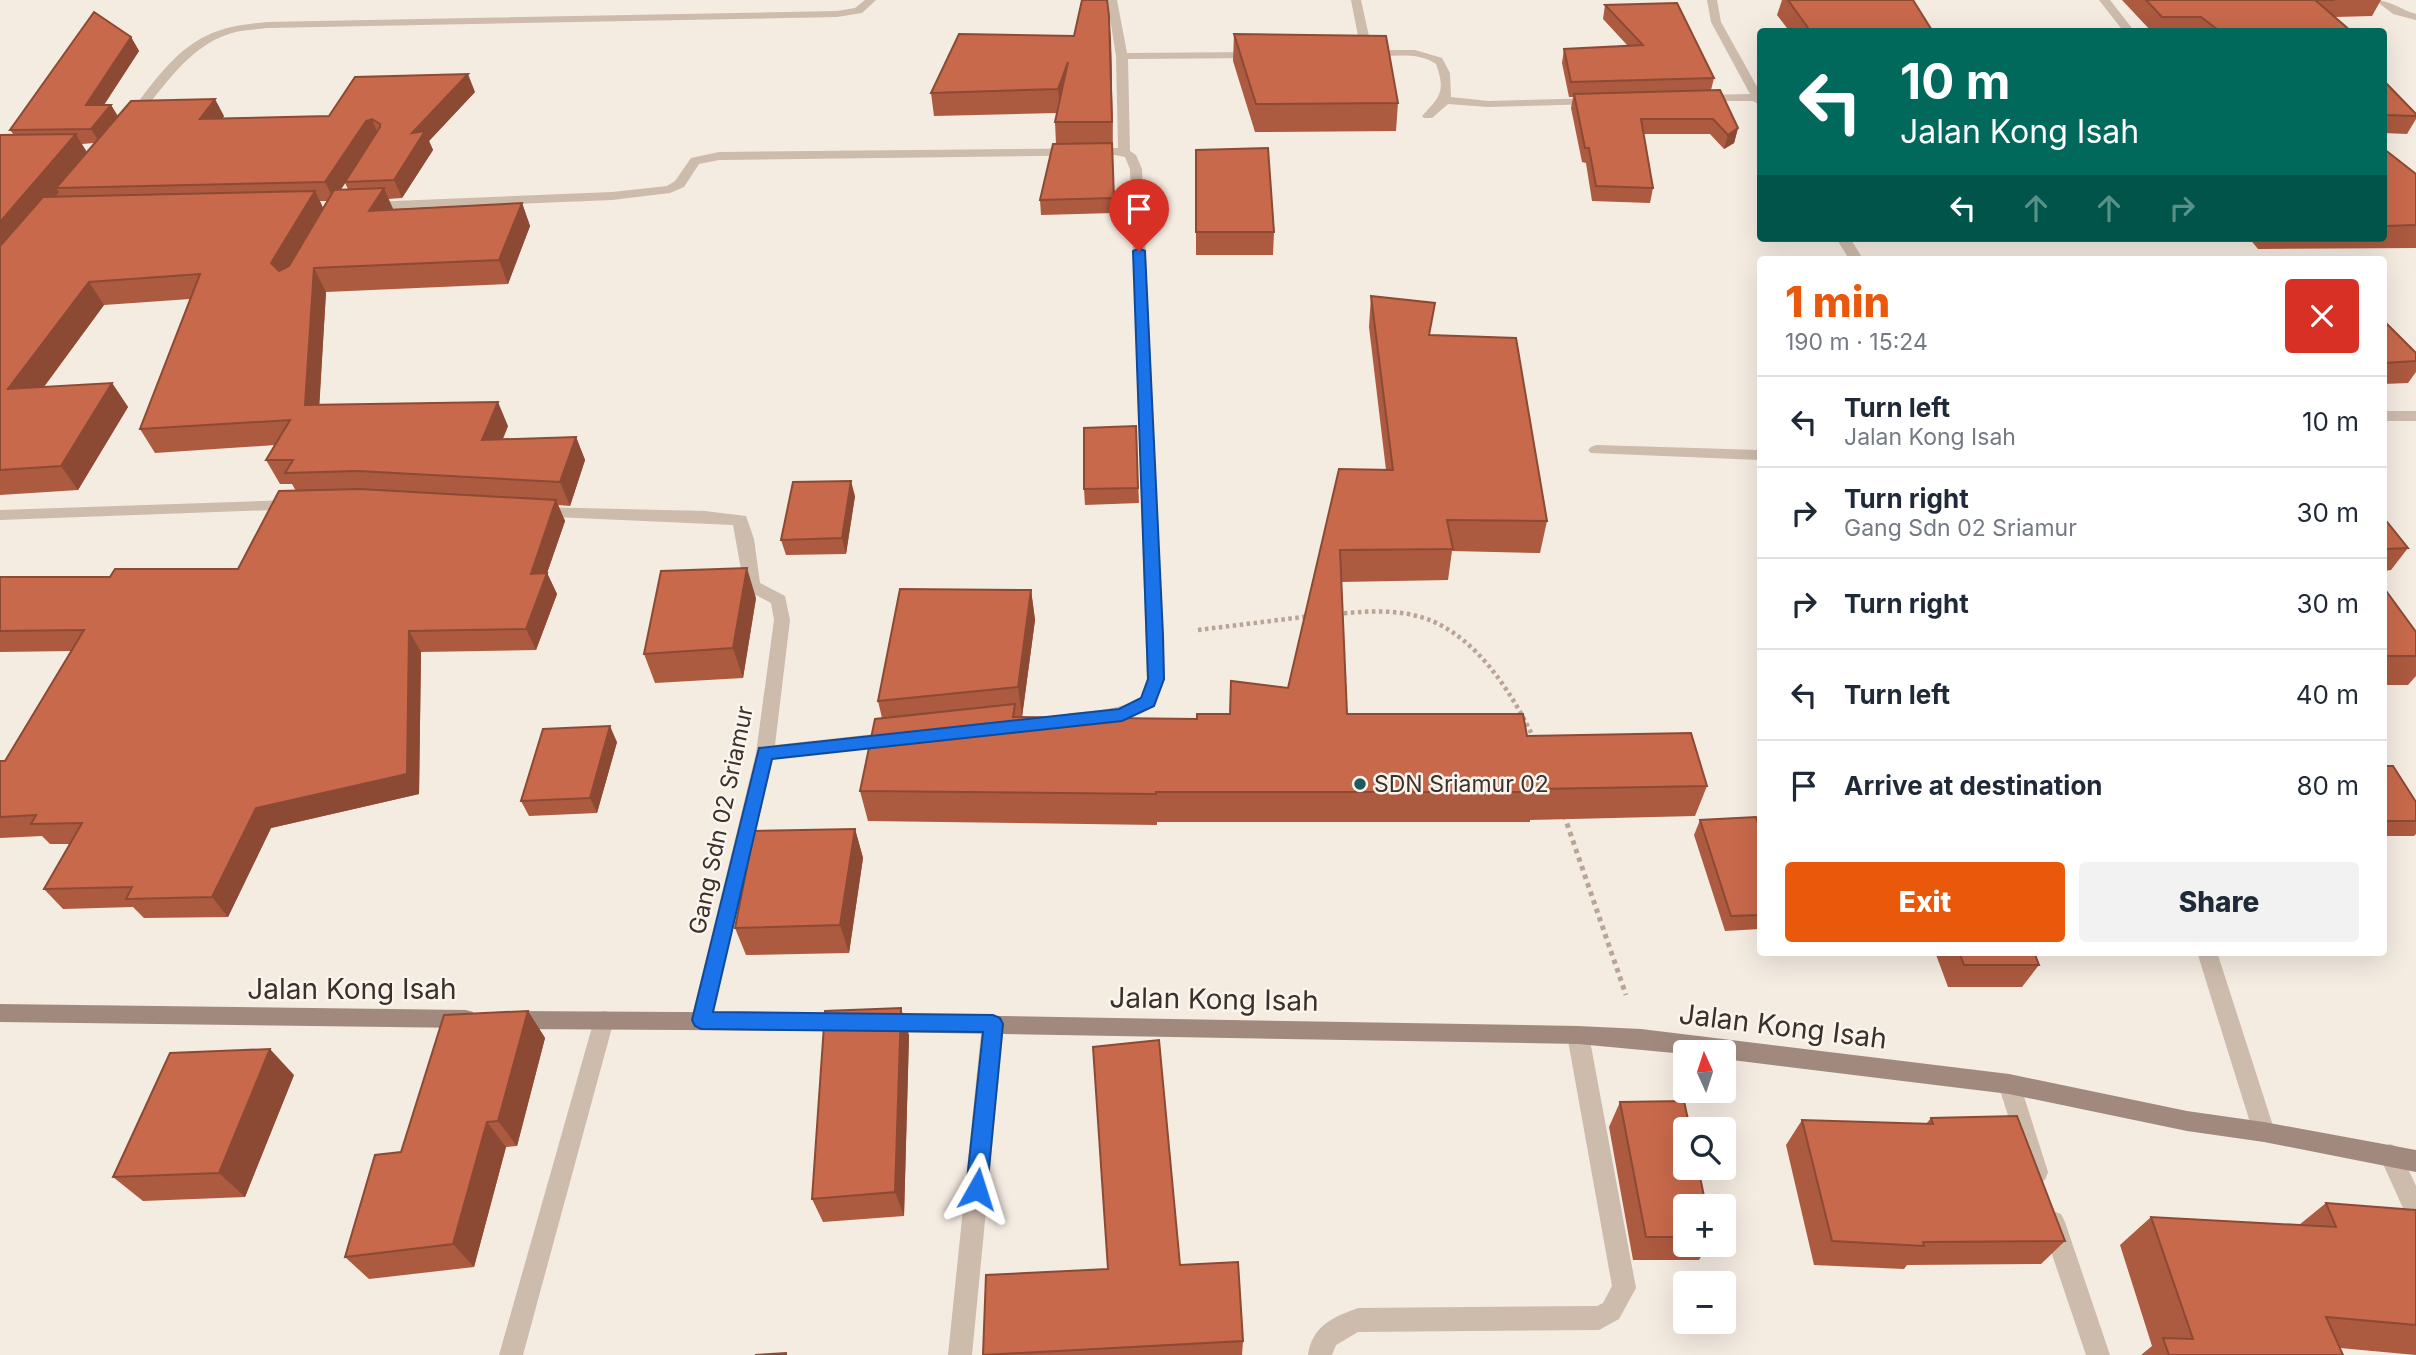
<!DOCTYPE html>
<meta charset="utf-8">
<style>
:root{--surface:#fff;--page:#f2f2f3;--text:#1f2937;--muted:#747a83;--line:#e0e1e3;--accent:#ea580c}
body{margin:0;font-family:Inter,sans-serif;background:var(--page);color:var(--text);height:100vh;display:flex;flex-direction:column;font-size:26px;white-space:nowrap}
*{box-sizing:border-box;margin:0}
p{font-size:23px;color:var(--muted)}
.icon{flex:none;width:38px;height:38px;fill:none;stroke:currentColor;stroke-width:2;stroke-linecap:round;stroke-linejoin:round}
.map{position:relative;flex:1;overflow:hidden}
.sheet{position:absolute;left:1757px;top:256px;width:630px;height:700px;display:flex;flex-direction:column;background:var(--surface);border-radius:7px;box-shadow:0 7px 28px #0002}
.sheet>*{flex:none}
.hud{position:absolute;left:1757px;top:28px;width:630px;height:214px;border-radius:7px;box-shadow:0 7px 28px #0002;background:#00695c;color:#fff;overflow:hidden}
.needle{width:46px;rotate:357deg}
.fabs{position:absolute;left:1673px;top:1040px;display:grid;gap:14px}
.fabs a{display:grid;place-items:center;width:63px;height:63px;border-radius:7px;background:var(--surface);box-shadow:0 7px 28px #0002;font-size:35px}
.pin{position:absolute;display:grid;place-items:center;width:60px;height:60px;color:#fff;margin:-72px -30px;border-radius:50% 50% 50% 0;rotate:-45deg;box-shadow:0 0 7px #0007}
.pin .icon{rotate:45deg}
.me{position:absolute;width:77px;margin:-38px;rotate:6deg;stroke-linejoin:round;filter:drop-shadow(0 0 5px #0008)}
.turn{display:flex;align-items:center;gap:24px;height:147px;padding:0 28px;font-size:32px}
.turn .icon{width:91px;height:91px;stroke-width:2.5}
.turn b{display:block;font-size:49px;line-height:60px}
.lanes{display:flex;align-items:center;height:66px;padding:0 28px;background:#0003;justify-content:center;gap:35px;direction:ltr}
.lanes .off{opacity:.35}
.round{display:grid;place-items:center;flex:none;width:74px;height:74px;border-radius:7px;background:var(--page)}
.headline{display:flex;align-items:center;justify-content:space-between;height:119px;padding:0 28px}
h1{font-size:42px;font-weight:800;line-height:52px;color:var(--accent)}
.cta{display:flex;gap:14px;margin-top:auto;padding:14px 28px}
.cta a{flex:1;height:80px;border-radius:7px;background:var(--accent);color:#fff;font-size:28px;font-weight:800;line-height:80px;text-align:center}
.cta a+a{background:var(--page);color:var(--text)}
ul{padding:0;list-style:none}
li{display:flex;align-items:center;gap:21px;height:91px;padding:0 28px;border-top:2px solid var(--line)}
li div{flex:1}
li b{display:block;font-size:26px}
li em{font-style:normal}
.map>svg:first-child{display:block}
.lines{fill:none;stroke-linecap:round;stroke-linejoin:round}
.path-far1{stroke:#b9a596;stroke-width:4.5;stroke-dasharray:3.5 3.5;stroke-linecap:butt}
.path{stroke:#b9a596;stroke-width:5;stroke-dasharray:4.5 4.5;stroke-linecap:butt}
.street{fill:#cdbbac;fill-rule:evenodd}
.secondary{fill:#a18a7d;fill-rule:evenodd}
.wall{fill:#ac5a40;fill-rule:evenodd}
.shaded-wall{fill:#8c4a34}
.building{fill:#c8694b;stroke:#8c4a34;stroke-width:2}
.route{fill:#1a73e8;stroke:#114b97;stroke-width:2}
.poi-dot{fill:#1f5a5e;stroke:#fbf5ee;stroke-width:2.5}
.labels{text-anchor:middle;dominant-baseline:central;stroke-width:5;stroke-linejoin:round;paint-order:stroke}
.poi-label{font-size:23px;fill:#3b302b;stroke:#fbf5ee;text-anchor:start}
.street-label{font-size:23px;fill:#3b302b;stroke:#fbf5ee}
.near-street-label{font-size:28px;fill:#3b302b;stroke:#fbf5ee}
</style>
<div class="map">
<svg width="2416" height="1355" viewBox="0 0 2416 1355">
<rect width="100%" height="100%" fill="#f4ebe1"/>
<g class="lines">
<path class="path-far1" d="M 1337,614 C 1365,611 1396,609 1424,618 C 1476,635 1513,694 1535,741
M 1198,630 L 1311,616"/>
<path class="path" d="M 1564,815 L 1626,995"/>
<path class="street" d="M 865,0 L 876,0 L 862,13 L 837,17 L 267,28 C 254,30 241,30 229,34 C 188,47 163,88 137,119 L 127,117 C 149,88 174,50 208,35 C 226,26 247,24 267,22 L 837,11 L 855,8 Z
M 1107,0 L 1117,0 L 1127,53 L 1257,52 L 1263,55 L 1257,58 L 1128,59 L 1130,151 L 1136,155 L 1142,169 L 1165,679 L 1154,707 L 1120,720 L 1070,727 L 1064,725 L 1061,720 L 1064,715 L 1070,713 C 1095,711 1118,710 1141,698 L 1147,679 L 1130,169 L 1125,157 L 1115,155 L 719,160 L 699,164 L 684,187 L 670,193 L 612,200 L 370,210 L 364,206 L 370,202 L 612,192 L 667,186 L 675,181 L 691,158 L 719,152 L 1118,148 L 1116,56 Z
M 1351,0 L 1361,0 L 1372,50 L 1415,50 L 1442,58 L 1450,73 L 1451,97 L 1488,101 L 1596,98 L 1602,101 L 1596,104 L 1488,107 L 1448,104 L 1432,118 L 1424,118 L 1422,116 C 1440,97 1446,92 1436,64 C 1416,49 1382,59 1358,56 L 1356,54 L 1361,51 Z
M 1707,0 L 1717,0 L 1721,22 L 1760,92 L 1760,105 L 1753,101 L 1701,101 L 1695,98 L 1701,95 L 1750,94 L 1711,22 Z
M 2099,0 L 2110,0 L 2135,32 L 2124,32 Z
M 2375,0 C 2390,0 2401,10 2416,14 L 2416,20 L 2393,14 Z
M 1836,238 L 1850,238 L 1863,259 L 1849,259 Z
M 2384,411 L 2416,411 L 2416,421 L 2384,421 Z
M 1596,445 L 1760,450 L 1760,460 L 1591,453 L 1588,450 L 1591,447 Z
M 294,500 L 300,501 L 302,505 L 300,509 L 0,520 L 0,510 Z
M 538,507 L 705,511 L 746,516 L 754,539 L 760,583 L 785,596 L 790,620 L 775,745 L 893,732 L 899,734 L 902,739 L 899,744 L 893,746 L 773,759 L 711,1020 L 708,1027 L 701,1029 L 694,1027 L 691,1020 L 756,753 L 774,620 L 771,603 L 746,590 L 744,586 L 733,525 L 532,516 L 530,512 Z
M 2197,952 L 2217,952 L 2275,1132 L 2272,1139 L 2264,1142 L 2256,1139 L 2253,1132 Z
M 604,1011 L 611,1013 L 614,1020 L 523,1355 L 499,1355 L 594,1020 L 597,1013 Z
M 993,1015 L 1000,1017 L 1004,1024 L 972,1355 L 948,1355 L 982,1024 L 986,1017 Z
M 1578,1026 L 1585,1028 L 1589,1035 L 1636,1288 L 1619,1319 L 1599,1330 L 1358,1332 L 1336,1345 L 1332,1355 L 1308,1355 C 1312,1326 1333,1317 1358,1308 L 1597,1306 L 1603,1303 L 1612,1286 L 1567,1035 L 1571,1028 Z
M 2009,1074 L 2017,1077 L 2020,1084 L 2048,1172 L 2045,1180 L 2037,1183 L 2029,1180 L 2026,1172 L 1998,1084 L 2001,1077 Z
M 2390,1144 L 2398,1147 L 2416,1186 L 2416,1222 L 2408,1219 L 2379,1155 L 2382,1147 Z
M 2053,1211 L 2061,1214 L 2065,1222 L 2110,1355 L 2086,1355 L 2041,1222 L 2045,1214 Z"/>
<path class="secondary" d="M 0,1004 L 466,1010 L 473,1012 L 476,1019 L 473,1026 L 466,1028 L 0,1022 Z
M 512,1011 L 848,1013 L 855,1015 L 859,1022 L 855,1029 L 848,1031 L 512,1029 L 505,1027 L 502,1020 L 505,1013 Z
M 883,1014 L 1578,1026 L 1641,1029 L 2009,1074 L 2187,1111 L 2264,1122 L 2416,1150 L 2416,1172 L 2264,1142 L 2187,1131 L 2009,1094 L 1724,1059 L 1724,1052 L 1685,1052 L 1685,1054 L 1578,1044 L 883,1032 L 876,1030 L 872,1023 L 876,1016 Z"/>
</g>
<path class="wall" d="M 1782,0 L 1913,0 L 1933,32 L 1790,32 L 1777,15 Z
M 2122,0 L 2381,0 L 2372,16 L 2334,17 L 2352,32 L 2152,32 Z
M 1605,5 L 1714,78 L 1711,90 L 1738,128 L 1734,143 L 1724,149 L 1710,134 L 1643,134 L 1653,188 L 1650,203 L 1592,201 L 1586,163 L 1582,162 L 1571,108 L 1573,97 L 1569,97 L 1562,63 L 1564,49 L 1628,46 L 1603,19 Z
M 1234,34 L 1398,103 L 1396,131 L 1255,132 L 1233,61 Z
M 131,37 L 139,51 L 104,105 L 111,105 L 118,116 L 224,116 L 223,118 L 329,116 L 475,92 L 429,141 L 433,150 L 402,198 L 388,199 L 393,209 L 522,203 L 530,226 L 508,284 L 326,292 L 319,405 L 508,426 L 503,439 L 576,437 L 585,460 L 570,506 L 558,505 L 565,521 L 547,573 L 557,594 L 536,650 L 421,652 L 419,794 L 271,828 L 228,917 L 144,918 L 133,907 L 63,909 L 44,889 L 70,844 L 50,844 L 42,836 L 0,838 L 0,761 L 5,761 L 71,651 L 0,652 L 0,577 L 110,577 L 238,569 L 296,491 L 292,484 L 280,484 L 266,460 L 275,445 L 155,453 L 140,429 L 190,299 L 104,305 L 44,387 L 112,383 L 128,407 L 78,490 L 0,495 L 0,135 L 14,135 L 10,130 ZM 94,143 L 87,152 L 82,144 ZM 345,183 L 348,189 L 341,189 ZM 320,201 L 328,201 L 323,208 Z
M 1111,39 L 1114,213 L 1041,215 L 1040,200 L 1056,144 L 1055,122 L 1057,113 L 934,116 L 931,93 Z
M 2384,81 L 2416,114 L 2416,119 L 2407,134 L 2384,133 Z
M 2384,149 L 2416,174 L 2416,248 L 2258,249 L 2249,238 L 2384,238 Z
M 1196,150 L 1274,232 L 1273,255 L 1196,255 Z
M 1371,296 L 1431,335 L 1547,521 L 1540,553 L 1452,551 L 1448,580 L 1341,582 L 1347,714 L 1527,736 L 1707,786 L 1695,816 L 1530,820 L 1530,822 L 1157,822 L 1157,825 L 868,821 L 860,791 L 882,718 L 878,701 L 1031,590 L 1035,620 L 1022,717 L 1017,717 L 1197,719 L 1230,714 L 1288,688 L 1339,469 L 1386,470 L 1369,327 Z
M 2384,321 L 2416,353 L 2416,372 L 2408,383 L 2384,384 Z
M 1136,426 L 1139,503 L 1085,505 L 1084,489 Z
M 855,496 L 846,554 L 786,555 L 781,540 Z
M 2384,518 L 2408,548 L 2391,570 L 2384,571 Z
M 2384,588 L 2416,656 L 2416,676 L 2408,685 L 2384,685 Z
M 756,598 L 743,678 L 655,683 L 644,654 Z
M 617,742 L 597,813 L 529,816 L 521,801 Z
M 2384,766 L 2416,802 L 2416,834 L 2414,836 L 2384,836 Z
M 1700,820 L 1760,830 L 1760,929 L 1725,931 L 1694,835 Z
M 855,829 L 863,858 L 849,953 L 746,955 L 735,928 Z
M 1935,952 L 2034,952 L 2039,965 L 2022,987 L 1948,987 Z
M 528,1011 L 545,1038 L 517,1146 L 506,1147 L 474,1267 L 369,1279 L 345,1257 L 401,1152 Z
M 909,1035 L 904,1216 L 823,1222 L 812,1199 Z
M 294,1075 L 245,1197 L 143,1201 L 113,1177 Z
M 1620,1102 L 1685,1206 L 1685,1244 L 1709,1244 L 1699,1260 L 1633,1260 L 1609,1127 Z
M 1931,1118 L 2065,1241 L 2041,1264 L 1907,1265 L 1904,1269 L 1814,1265 L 1786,1145 L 1802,1120 L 1926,1124 Z
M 2326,1203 L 2416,1210 L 2416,1355 L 2340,1348 L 2343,1355 L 2141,1355 L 2152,1346 L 2120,1245 L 2151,1217 L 2299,1225 Z
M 1180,1265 L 1243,1341 L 1242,1355 L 983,1355 L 1108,1269 Z"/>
<path class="shaded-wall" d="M 1109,16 L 1111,39 L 1113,145 L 1112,122 Z
M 131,37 L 139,51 L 94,120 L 86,105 Z
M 1068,62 L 1060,113 L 1058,89 Z
M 468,74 L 475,92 L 429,141 L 433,150 L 402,198 L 394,180 L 412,133 Z
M 215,99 L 224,116 L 209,137 L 200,119 Z
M 111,105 L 119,119 L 100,143 L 91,129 Z
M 372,119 L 379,137 L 374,140 L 334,200 L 325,182 L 366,121 Z
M 1738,128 L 1734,143 L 1724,149 L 1728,135 Z
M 76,134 L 89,157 L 56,188 L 59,192 L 0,263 L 0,222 Z
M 384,188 L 394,211 L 369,211 Z
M 315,191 L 326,214 L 283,287 L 271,263 Z
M 522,203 L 530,226 L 508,284 L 499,260 Z
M 314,268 L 326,292 L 318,429 L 305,405 Z
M 89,282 L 104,305 L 25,412 L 8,389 Z
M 112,383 L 128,407 L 78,490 L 61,466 Z
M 498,402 L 508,426 L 492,463 L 482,440 Z
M 576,437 L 585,460 L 570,506 L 560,482 Z
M 851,481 L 855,496 L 846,554 L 842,538 Z
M 556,500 L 565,521 L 546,576 L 547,573 L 557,594 L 536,650 L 526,629 L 531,574 Z
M 747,568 L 756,598 L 743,678 L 733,648 Z
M 1031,590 L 1035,620 L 1022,717 L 1018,687 Z
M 409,631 L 421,652 L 419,794 L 271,828 L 228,917 L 212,897 L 256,808 Z
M 610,726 L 617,742 L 597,813 L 590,798 Z
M 855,829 L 863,858 L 849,953 L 840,925 Z
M 901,1008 L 909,1035 L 904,1216 L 895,1192 Z
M 528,1011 L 545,1038 L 517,1146 L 498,1121 Z
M 270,1049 L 294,1075 L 245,1197 L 219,1173 Z
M 487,1122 L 506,1147 L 474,1267 L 453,1244 Z"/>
<path class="building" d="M 1082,0 L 1107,0 L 1109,16 L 1112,122 L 1055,122 L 1068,62 L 1058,89 L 931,93 L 959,34 L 1074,36 Z
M 1788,0 L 1913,0 L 1933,32 L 1811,32 Z
M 2146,0 L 2335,0 L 2315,0 L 2352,32 L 2221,32 L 2201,17 L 2162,17 Z
M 1677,3 L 1714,78 L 1571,82 L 1564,49 L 1643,45 L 1605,5 Z
M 94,12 L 131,37 L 86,105 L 111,105 L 91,129 L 10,130 Z
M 1234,34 L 1386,36 L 1398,103 L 1256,104 Z
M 468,74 L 412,133 L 425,131 L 394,180 L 345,182 L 380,127 L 380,124 L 372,119 L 366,121 L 325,182 L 56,188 L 131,101 L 215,99 L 200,119 L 329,116 L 355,77 Z
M 2384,81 L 2416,114 L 2416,116 L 2384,115 Z
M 1720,90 L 1738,128 L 1728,135 L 1713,119 L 1641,119 L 1653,188 L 1596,186 L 1589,148 L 1585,148 L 1574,94 Z
M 76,134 L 0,222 L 0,135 Z
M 1112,143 L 1114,198 L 1040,200 L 1053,144 Z
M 1268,148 L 1274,232 L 1196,232 L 1196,150 Z
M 2384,149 L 2416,174 L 2416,225 L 2384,226 Z
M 384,188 L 369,211 L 522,203 L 499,260 L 314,268 L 305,405 L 498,402 L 482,440 L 576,437 L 560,482 L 358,471 L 285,473 L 293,460 L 266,460 L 290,420 L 140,429 L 200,274 L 89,282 L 8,389 L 112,383 L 61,466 L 0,470 L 0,246 L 43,197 L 315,191 L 271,263 L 279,271 L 289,266 L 334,190 Z
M 1371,296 L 1435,303 L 1429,335 L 1516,338 L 1547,521 L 1447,520 L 1453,549 L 1340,550 L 1347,714 L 1523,714 L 1527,736 L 1691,733 L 1707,786 L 1537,789 L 1538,792 L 1156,792 L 1156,794 L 860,791 L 875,719 L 1015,704 L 1013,717 L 1197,719 L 1197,714 L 1230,714 L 1231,681 L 1288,688 L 1339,469 L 1393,470 Z
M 2384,321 L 2416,353 L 2416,361 L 2384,363 Z
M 1136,426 L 1138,488 L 1084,489 L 1084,428 Z
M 851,481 L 842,538 L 781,540 L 793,482 Z
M 360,489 L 556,500 L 531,574 L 547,573 L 526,629 L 409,631 L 407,774 L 256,808 L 212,897 L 126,899 L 132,887 L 44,889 L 82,823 L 31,824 L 36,815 L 0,817 L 0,761 L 5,761 L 84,630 L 0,631 L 0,577 L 110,577 L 115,569 L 238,569 L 279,491 Z
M 2384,518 L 2408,548 L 2384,549 Z
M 747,568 L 733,648 L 644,654 L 661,571 Z
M 2384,588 L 2416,632 L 2416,656 L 2384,656 Z
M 900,589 L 1031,590 L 1018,687 L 878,701 Z
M 610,726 L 590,798 L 521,801 L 543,729 Z
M 2384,766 L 2393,766 L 2416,802 L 2416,821 L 2384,821 Z
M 1756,817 L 1760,830 L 1760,915 L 1731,916 L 1700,820 Z
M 855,829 L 840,925 L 735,928 L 754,831 Z
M 1959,952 L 2034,952 L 2039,965 L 1964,965 Z
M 901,1008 L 895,1192 L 812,1199 L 825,1011 Z
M 528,1011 L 498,1121 L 487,1122 L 453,1244 L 345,1257 L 375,1155 L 401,1152 L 444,1015 Z
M 1159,1040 L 1180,1265 L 1238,1262 L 1243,1341 L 983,1355 L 986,1275 L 1108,1269 L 1093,1047 Z
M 270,1049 L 219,1173 L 113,1177 L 170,1053 Z
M 1684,1101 L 1690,1129 L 1685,1129 L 1685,1167 L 1698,1167 L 1706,1206 L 1685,1206 L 1685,1237 L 1646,1237 L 1620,1102 Z
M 2017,1116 L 2065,1241 L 1923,1242 L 1924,1246 L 1832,1241 L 1802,1120 L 1933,1124 L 1931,1118 Z
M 2326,1203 L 2416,1210 L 2416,1325 L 2326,1317 L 2343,1355 L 2169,1355 L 2163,1338 L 2193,1339 L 2151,1217 L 2336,1227 Z
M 786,1353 L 786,1355 L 755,1355 Z"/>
<path class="route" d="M 1139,248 L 1145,251 L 1163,635 L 1164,679 L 1154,706 L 1122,721 L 772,759 L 713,1012 L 993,1015 L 1000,1018 L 1003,1024 L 987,1189 L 984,1197 L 977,1199 L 969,1197 L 966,1189 L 983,1032 L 701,1029 L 695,1026 L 692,1020 L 759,748 L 1119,709 L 1141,698 L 1148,679 L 1133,251 Z"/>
<circle class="poi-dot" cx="1360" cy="784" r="7"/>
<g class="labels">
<g class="poi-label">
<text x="1374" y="784">SDN Sriamur 02</text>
</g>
<g class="street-label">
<text transform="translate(721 820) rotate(-78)">Gang Sdn 02 Sriamur</text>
</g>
<g class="near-street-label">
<text x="352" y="989">Jalan Kong Isah</text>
<text transform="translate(1214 999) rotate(1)">Jalan Kong Isah</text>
<text transform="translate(1783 1026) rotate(7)">Jalan Kong Isah</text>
</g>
</g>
</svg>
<div class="fabs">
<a><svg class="needle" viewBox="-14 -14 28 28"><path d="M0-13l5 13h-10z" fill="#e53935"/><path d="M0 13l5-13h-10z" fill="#747a83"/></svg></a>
<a><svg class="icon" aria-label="search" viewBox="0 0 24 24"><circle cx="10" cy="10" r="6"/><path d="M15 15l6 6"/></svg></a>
<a>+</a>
<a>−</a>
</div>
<div class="pin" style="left:1139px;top:251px;background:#d93025"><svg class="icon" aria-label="arrive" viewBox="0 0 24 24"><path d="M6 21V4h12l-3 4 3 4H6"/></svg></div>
<svg class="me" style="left:977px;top:1189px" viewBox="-20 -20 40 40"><path d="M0-17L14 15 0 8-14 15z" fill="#1a73e8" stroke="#fff" stroke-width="4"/></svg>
<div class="hud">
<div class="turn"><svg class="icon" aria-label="left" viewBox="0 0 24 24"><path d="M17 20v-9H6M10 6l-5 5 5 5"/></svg><div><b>10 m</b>Jalan Kong Isah</div></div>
<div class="lanes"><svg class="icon" aria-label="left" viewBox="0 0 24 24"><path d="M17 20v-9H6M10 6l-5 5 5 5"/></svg><svg class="icon off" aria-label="ahead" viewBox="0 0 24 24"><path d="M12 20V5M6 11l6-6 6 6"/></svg><svg class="icon off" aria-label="ahead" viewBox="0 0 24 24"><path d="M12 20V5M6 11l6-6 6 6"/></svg><svg class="icon off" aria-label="right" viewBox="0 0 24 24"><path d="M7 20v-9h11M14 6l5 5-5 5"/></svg></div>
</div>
<section class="sheet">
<div class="headline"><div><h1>1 min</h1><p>190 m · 15:24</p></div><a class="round" style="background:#d93025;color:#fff"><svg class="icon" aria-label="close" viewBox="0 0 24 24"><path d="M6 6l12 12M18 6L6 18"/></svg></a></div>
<ul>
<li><svg class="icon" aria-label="left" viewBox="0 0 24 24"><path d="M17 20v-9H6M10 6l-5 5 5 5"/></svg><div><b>Turn left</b><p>Jalan Kong Isah</p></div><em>10 m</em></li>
<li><svg class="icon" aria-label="right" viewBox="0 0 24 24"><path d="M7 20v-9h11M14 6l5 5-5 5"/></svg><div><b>Turn right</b><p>Gang Sdn 02 Sriamur</p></div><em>30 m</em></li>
<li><svg class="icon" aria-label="right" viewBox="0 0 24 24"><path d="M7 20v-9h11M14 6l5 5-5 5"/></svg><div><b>Turn right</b></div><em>30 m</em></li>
<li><svg class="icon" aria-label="left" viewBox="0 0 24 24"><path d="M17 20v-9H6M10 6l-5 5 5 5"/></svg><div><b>Turn left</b></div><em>40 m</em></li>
<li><svg class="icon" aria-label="arrive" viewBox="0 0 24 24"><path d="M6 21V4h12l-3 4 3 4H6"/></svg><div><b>Arrive at destination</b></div><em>80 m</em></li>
</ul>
<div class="cta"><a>Exit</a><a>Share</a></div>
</section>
</div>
